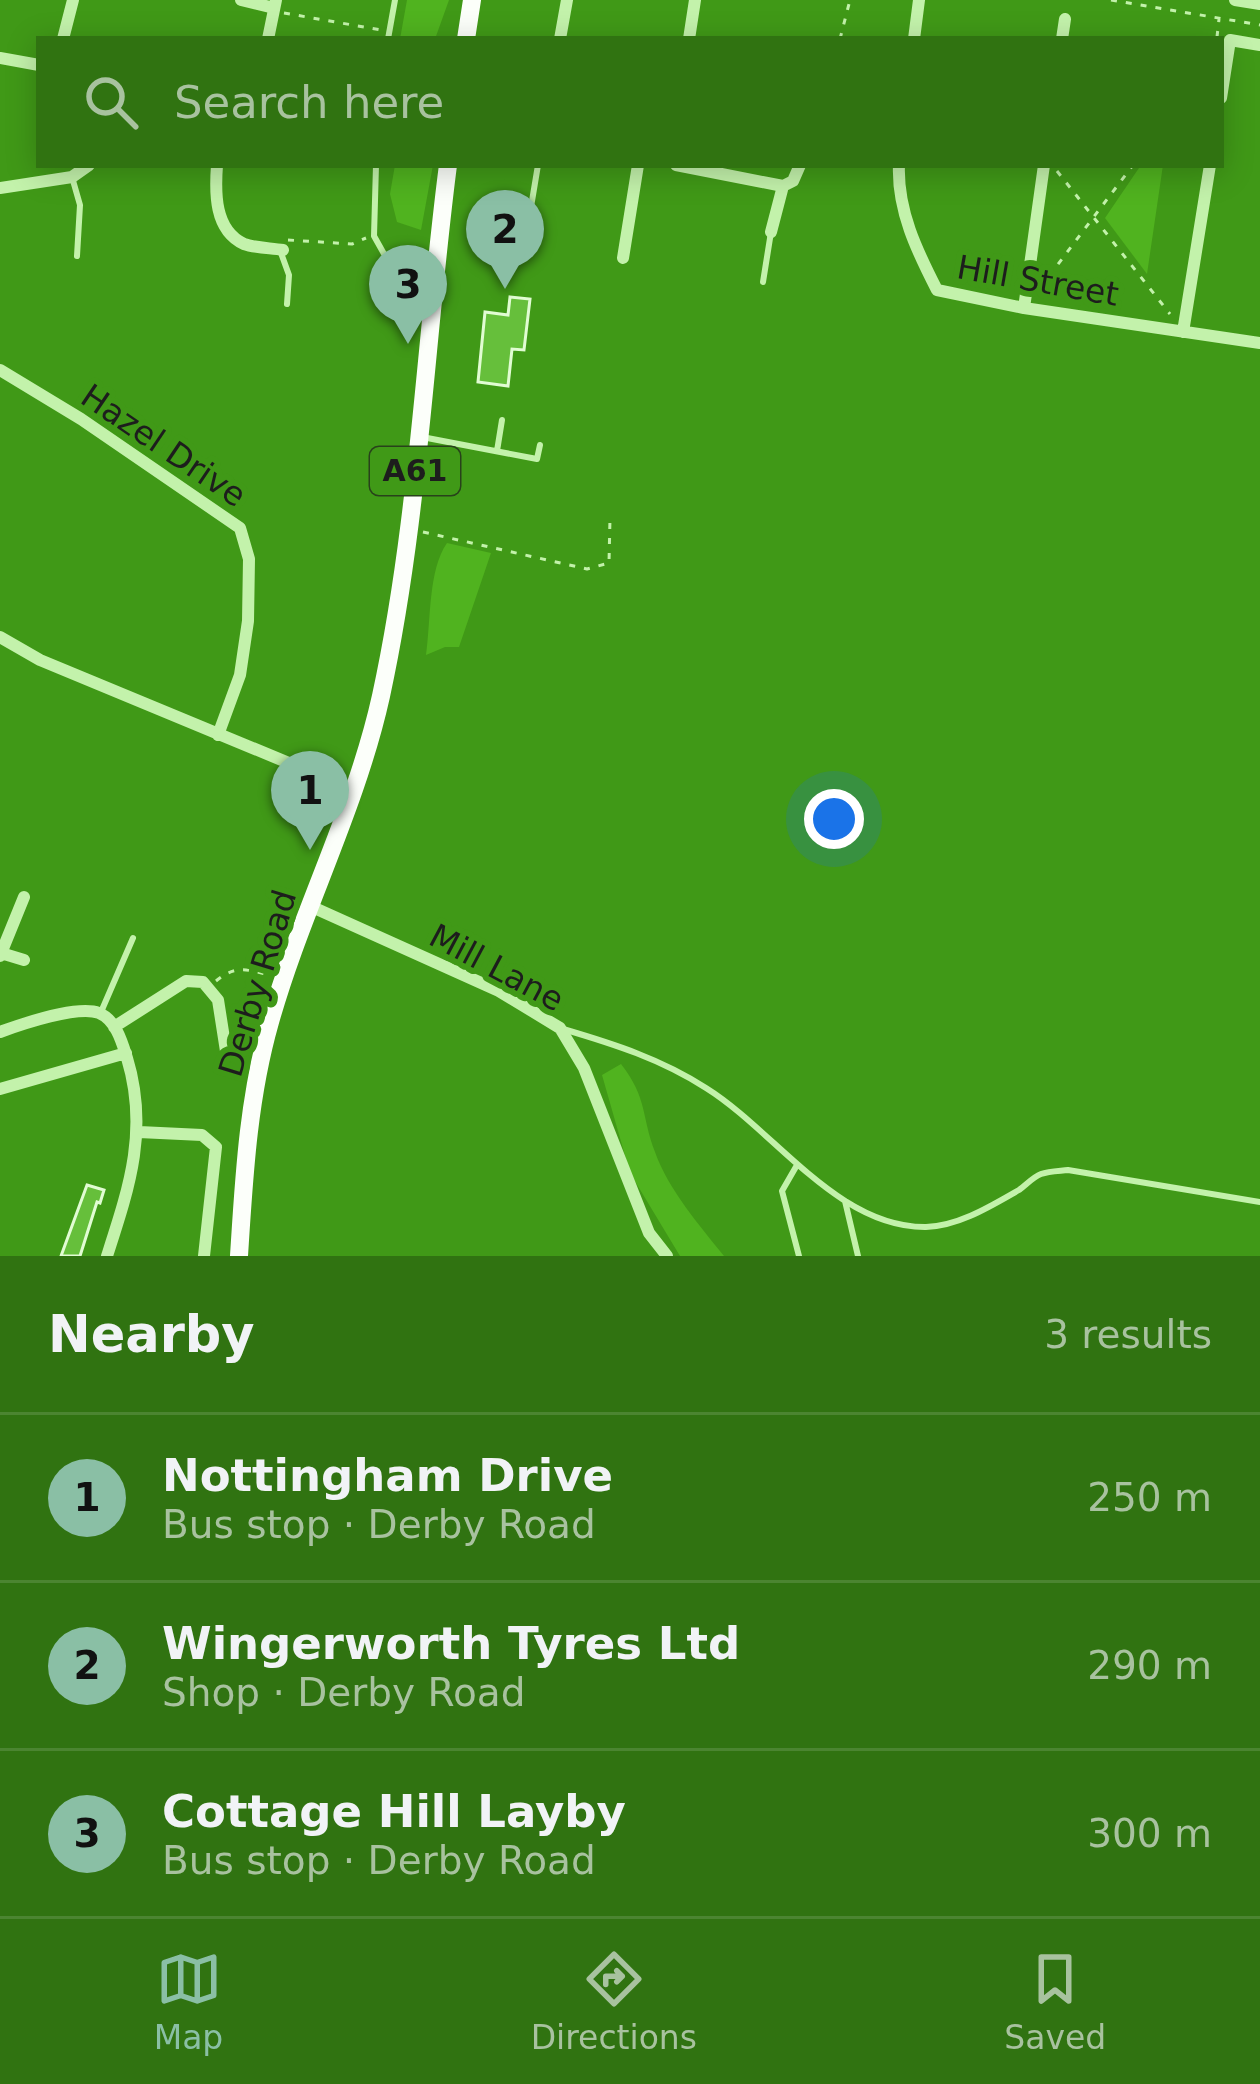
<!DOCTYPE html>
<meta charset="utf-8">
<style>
:root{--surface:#307311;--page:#38781a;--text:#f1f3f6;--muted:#a8c29f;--line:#4b8531;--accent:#8abfa5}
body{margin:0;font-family:"DejaVu Sans",sans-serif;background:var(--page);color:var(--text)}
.you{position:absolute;left:834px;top:819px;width:42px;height:42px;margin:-30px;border:9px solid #fff;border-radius:50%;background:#1a73e8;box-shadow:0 0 0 18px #1a73e833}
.badge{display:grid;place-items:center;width:78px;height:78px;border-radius:50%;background:var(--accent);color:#111;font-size:39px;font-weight:700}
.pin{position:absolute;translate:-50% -99px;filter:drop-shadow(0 3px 6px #0008)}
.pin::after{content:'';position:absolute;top:63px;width:42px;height:36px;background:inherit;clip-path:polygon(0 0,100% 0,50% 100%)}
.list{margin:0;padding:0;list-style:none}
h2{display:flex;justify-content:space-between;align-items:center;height:156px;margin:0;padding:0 48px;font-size:51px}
h2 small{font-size:39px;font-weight:400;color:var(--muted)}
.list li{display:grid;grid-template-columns:78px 1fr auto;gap:36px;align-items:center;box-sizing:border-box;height:168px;padding:0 48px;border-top:3px solid var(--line)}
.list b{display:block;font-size:45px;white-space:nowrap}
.list p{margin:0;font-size:39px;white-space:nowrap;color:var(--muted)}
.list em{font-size:39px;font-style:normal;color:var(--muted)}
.icon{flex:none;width:66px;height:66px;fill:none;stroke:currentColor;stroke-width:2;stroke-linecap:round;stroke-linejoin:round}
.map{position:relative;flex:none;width:1260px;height:1256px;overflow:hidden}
.search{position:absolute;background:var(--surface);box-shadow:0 6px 30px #0003;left:36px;right:36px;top:36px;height:132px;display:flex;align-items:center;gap:30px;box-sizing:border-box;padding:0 42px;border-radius:0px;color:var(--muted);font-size:45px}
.sheet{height:660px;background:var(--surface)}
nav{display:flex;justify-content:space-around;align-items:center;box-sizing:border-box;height:168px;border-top:3px solid var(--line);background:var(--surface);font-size:33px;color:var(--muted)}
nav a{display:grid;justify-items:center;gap:6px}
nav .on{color:var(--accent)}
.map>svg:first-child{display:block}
</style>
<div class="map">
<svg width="1260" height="1256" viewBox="0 0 1260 1256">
<rect width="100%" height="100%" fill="#409917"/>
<!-- green -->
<path fill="#50b31f" d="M407,0H449L435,39H400Z
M395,165H433L421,230L397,222L390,194Z
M1141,165H1163L1147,274L1105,218Z
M447,543L491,553L459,647H445L426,655C431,621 428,570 447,543Z
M621,1064C648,1099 641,1115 655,1152C668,1189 700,1226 724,1256H680L630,1173L602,1075Z"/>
<!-- building -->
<path fill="#66bf3b" stroke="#e1fcd3" stroke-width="3" d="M510,297L530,299L524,350L512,349L508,386L478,382L485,312L508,315Z
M87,1185L104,1190L100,1203L97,1202L80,1256H61Z"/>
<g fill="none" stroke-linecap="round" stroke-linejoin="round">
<!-- path -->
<path stroke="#c3f2ab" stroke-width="3" stroke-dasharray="6 9" stroke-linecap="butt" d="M1111,0L1260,25
M284,13L381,30
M1217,37L1219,19
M840,39L850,0
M1057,171L1170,314
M288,240L352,244L366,238
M1040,288L1133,165
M423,532L587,569L609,563L610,518
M216,981C234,966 246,968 268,975"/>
<!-- service -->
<path stroke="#c3f2ab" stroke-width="6" d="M388,39L395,0
M376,165L374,236L393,270L434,279
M72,177L80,205L77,256
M529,219L538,165
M281,253L289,275L287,304
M763,282L771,232
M422,437L537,459L540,445
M497,451L502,420
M101,1012L133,938
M563,1029C614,1044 661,1059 706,1088C775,1131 838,1228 926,1227C959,1226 991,1206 1019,1190C1026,1185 1033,1177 1041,1174C1049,1171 1060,1171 1068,1170L1260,1202
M797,1165L782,1191L799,1256
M845,1201L858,1256"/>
<!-- minor -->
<path stroke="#c3f2ab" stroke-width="12" d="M241,0L274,8
M1235,0L1260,4
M63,39L73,0
M268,39L276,0
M560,39L567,0
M689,39L695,0
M914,39L919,0
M1062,39L1065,19
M0,58L39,65
M1221,98L1230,40L1260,45
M217,165C215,192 214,230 244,244C255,248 271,248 283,250
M676,165L783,186L793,181L800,165
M899,165C897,210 917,251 937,290L1024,308L1260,343
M0,188L72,177L89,165
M771,232L783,186
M623,258L638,165
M1024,308L1044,165
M1183,332L1210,165
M0,370L81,419L240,528L249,559L248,621L240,675L218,735
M0,637L40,660L354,790
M310,906L499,991L560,1028L584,1068L649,1233L667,1256
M1,953L24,960
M0,956L24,897
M114,1027L186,981L203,982L218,1000L226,1051L231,1054
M0,1032C22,1024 78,1005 99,1013C116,1020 122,1042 127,1058C149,1130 129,1188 107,1256
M0,1089L126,1053
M139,1132L202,1135L216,1147L204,1256"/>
<!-- trunk -->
<path stroke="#fcfffa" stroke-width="18" d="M466,39L472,0
M239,1256C244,1178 248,1099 270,1022C301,912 356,809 381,696C419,521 425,342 448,165"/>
</g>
<g text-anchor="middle" stroke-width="12" stroke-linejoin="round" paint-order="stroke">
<!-- shield labels -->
<rect fill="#409917" stroke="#28421b" stroke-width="3" x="370" y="447" width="90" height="48" rx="9"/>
<g font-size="30" font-weight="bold" fill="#1d1d1d">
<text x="415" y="481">A61</text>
</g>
<!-- street labels -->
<g font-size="33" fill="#1d1d1d" stroke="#409917">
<text transform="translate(1038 280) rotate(10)" y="12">Hill Street</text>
<text transform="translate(164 445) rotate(34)" y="12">Hazel Drive</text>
<text transform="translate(497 967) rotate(28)" y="12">Mill Lane</text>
<text transform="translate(257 983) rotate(-73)" y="12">Derby Road</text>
</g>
</g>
</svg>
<div class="you"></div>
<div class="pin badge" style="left:310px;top:850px">1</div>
<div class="pin badge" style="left:505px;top:289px">2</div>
<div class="pin badge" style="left:408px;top:344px">3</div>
<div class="search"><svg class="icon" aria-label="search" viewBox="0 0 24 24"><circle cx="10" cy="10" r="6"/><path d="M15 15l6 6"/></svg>Search here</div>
</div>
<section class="sheet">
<h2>Nearby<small>3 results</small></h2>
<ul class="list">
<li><span class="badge">1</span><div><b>Nottingham Drive</b><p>Bus stop · Derby Road</p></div><em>250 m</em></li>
<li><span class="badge">2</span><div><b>Wingerworth Tyres Ltd</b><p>Shop · Derby Road</p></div><em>290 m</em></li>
<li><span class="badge">3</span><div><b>Cottage Hill Layby</b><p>Bus stop · Derby Road</p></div><em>300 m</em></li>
</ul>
</section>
<nav>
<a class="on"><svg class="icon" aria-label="map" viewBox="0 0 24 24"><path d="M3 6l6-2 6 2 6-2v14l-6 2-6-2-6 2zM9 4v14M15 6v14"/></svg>Map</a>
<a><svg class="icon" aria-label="directions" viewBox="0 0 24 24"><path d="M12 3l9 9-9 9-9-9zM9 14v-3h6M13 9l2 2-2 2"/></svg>Directions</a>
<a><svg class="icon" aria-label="saved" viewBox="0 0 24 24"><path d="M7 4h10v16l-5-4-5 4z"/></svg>Saved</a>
</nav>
